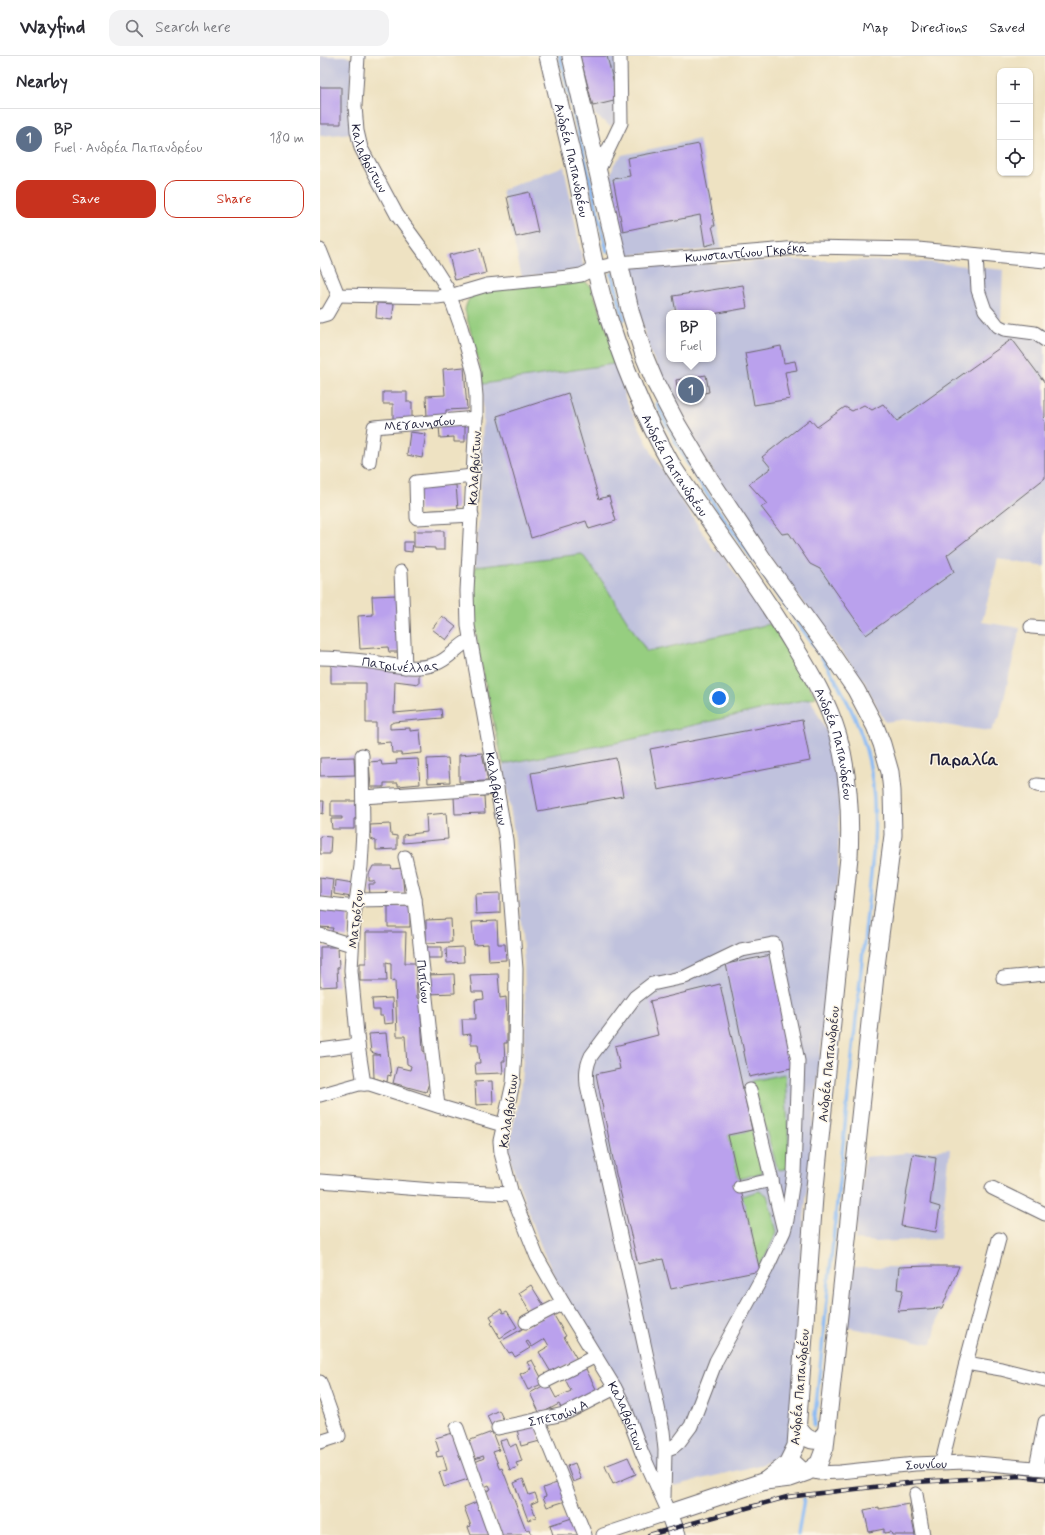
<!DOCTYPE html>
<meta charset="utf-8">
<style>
:root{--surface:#fff;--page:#f2f2f3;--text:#2b2b33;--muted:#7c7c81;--line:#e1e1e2;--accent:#c8321e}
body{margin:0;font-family:Mynerve,sans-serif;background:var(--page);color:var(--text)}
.controls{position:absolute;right:12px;top:12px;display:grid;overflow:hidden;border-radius:8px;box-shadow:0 1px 3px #0004}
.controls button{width:36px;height:36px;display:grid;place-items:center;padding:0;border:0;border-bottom:1px solid var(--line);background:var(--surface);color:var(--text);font:20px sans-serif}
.you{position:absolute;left:399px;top:642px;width:14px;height:14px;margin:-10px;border:3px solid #fff;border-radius:50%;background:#1a73e8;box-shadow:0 0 0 6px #1a73e833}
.badge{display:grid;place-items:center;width:26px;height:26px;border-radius:50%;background:var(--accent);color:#fff;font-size:13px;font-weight:700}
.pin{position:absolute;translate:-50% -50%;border:2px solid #fff;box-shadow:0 1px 4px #0006}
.popup{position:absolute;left:346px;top:254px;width:50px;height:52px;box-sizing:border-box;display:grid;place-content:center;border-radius:8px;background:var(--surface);filter:drop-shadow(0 1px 3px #0005);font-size:13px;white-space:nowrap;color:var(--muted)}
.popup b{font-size:15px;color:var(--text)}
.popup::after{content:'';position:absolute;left:50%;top:100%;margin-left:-8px;border:8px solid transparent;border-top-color:var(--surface)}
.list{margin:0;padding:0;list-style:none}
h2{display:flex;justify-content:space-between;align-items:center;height:52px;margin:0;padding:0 16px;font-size:17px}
h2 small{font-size:13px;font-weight:400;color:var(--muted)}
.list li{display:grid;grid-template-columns:26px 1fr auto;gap:12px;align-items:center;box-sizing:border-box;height:60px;padding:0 16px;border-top:1px solid var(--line)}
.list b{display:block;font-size:15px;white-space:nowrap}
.list p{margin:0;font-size:13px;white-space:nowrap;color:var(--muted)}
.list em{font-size:13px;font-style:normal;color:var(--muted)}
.actions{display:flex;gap:8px;padding:12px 16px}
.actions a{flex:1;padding:9px 0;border:1px solid var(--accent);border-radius:12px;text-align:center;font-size:14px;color:var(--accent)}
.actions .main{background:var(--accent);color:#fff}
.icon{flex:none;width:22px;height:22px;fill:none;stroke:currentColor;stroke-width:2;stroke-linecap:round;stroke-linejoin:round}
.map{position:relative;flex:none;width:725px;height:1479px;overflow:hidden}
header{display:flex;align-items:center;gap:24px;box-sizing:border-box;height:56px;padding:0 20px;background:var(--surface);border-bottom:1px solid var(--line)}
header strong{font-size:19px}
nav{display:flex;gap:22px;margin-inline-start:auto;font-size:14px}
.search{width:280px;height:36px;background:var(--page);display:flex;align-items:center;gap:10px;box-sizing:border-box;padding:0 14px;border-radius:12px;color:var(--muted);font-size:15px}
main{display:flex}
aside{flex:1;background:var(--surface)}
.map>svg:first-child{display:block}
</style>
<header>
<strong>Wayfind</strong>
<div class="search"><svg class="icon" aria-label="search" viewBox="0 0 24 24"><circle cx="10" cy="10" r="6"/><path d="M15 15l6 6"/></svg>Search here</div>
<nav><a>Map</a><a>Directions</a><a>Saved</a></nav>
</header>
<main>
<aside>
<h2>Nearby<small></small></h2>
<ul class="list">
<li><span class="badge" style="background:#5c6f8a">1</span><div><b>BP</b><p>Fuel · Ανδρέα Παπανδρέου</p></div><em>180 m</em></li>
</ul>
<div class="actions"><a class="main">Save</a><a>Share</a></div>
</aside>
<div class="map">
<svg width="725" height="1479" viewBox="0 0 725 1479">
<rect width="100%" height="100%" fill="#fcf5e5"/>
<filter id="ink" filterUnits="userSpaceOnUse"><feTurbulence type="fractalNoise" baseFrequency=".025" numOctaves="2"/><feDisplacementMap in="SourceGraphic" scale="8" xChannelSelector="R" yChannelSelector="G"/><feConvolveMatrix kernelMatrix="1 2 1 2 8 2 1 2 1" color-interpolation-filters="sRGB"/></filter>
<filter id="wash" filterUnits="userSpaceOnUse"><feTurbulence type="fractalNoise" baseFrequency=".012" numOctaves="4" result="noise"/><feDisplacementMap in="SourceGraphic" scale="16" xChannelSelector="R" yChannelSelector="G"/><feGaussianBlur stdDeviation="0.9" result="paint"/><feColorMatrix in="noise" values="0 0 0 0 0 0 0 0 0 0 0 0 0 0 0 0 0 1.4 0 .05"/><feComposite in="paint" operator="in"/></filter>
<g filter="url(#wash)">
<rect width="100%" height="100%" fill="#eee2c2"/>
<!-- industrial -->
<path fill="#c0c2dd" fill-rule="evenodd" d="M0,0H25L33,3L29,46V61L32,77L0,80Z
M260,0H297L295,67L290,70L275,59Z
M379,83L402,193L306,199L290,121L294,108L302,99Z
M244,110L264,213L202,221L182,134Z
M464,204L583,205L618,207L683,214L681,266L725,273V511L678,503L662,566L700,572L680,660L671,675L638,671L588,663L565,666L544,625L459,515L379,394L330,296L324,275L308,211ZM349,257H393V303H349Z
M299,307L305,342L334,401L395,496L399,494L450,568L327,596L282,525L199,506L155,511L159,461L163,364V328Z
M490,642L509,681L516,700L519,753L518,816L480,1206L477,1286L469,1390L464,1397L443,1408L354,1430L352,1422L339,1429L236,1223L222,1193L192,1109L189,1090L200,1040L206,965L204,907L195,783L183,708L300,686Z
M630,1093L620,1183L557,1186L535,1184L545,1101Z
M609,1210H639L619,1259L612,1288L526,1271L534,1211H579Z"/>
<!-- green -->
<path fill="#96ce80" stroke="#5c785e" d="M258,225L265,226L271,230L299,307L163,328L161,315L145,254C147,244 150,241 157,235Z
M262,498L282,525L327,596L450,568L462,585L496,641L300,686L183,708L161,608L156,579L153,536L155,511Z
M465,1018L470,1112L458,1114L431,1025Z
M432,1074L442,1117L418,1123L408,1079Z
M439,1135L447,1139L457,1176L439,1212L422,1140Z"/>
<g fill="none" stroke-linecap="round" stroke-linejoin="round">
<!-- stream -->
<path stroke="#88baf5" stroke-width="3.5" d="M240,0L287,195
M292,218L304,263
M337,347C361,405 398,454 434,505
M442,517C484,577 539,641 551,716C555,740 555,765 554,789L494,1369
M478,1479L484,1443"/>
</g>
<g id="blocks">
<!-- building -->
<path fill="#baa1ed" d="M260,0H287L298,44L273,50Z
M0,31H21V68H0Z
M379,88L395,170H392L396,187L385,190L380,159L303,175L293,123L310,120L307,102Z
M209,136L218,176L196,181L187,141Z
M160,192L166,217L135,224L129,199Z
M423,229L427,252L393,258L356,257L353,240Z
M57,247L74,248L72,264L56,262Z
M692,283L725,327V361L723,363L725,366V422L627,499L634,516L546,579L500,513L490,508L469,477L462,478L441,451L447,448L429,428L451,412L442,401L490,363L497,371L525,351L532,355L544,349L552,354L563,348L577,365Z
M461,290L464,307L475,305L477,314L465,316L470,343L434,349L425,297Z
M144,311L147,353L126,354V360L107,361L106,340L125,339L123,313Z
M386,319L389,336L359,342L356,324Z
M63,336H87V346H92V365H73V348H63Z
M248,337L279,443L289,440L296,465L269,473L266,465L211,482L177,360Z
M119,370H145V386H134V381L120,382Z
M90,376L106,378L102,402L87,399Z
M136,429L138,453L99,455L98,431Z
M94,475H124V494H115V492L94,491Z
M84,486H93L92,496L84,495Z
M78,539L81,596H69L68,591L40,593L38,560L53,559L52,540Z
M122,560L136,571L126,584L112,573Z
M11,607H23V610L47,611L99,617V628L75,625L74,657L121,653L122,662L74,666L70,668V673L90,672V675L100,674L102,697L81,699V697H72L71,686L56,687V667H46V627H11Z
M482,664L490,705L338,734L330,693Z
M162,697L168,725L139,726V699Z
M34,701L35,719L0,720V702Z
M128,702L130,726L108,727L107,703Z
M296,702L303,740L218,755L211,717Z
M98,703L100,728L78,730V727H64V731H51L49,706L61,705L62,709L77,708L76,704Z
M164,740L165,757L135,758L134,741Z
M0,745H4L3,758L0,757Z
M11,745H38V762L34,763V773H12L11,763H22V761H11Z
M126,757L128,783L83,787V779L107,776L106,759Z
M70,768L71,779L77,780V793L56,794V785L51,783L50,769Z
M0,780L11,781L10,798H0Z
M53,810H71L72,813L82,812L84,837L50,838L49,828H55V825H49V818Z
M0,821L13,823L11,842L0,841Z
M15,824L33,827L31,841L14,838Z
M180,837V857L156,858L155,838Z
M68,850H90V871H68Z
M0,851H8L28,857L27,882L11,878L13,872L0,871Z
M131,863L132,886L106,887V864Z
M177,865L178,888H185L186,904L169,905L168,888L154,889L152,866Z
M46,876H86L85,907H96L97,942L100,943L103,995L106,996L110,1024L106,1036L73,1027L77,1011L90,1014L91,1010L87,1008L85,980H77L75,924L71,925V907L66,906L67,925H40V907H46Z
M0,891H18L19,912H17L18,930L0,931Z
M107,891H122V902H107Z
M143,891L144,906L127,907L126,892Z
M451,899L476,1011L429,1021L406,908Z
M134,918L135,937L108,938V919Z
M178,918L180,942L186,941L187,961V987H184L185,1005H182L183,1017L156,1018L155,1007H160L158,988H151V978L143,979L142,963H156L155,944L164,943L163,936H152L150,919Z
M400,928L432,1074L408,1079L440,1215L351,1233L343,1203L318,1208L296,1118L276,1018L300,1013L295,990L338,979L330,945Z
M72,942L73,967L64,968L63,960H60V954H53L52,943Z
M66,977L71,1020L68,1019L67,1026L54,1022L53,999H60L51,996L49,978Z
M172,1025L173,1048L156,1049L155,1026Z
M593,1098L616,1102L610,1148L620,1151L616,1176L581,1170Z
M609,1210H639L622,1252L578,1255L583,1234L577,1233L579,1211Z
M211,1229L224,1250L211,1257L199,1237Z
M181,1253L183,1257L187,1255L197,1271L180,1282L171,1267L173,1265L170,1260Z
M232,1256L246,1280L244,1281L257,1303L232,1318L219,1296L229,1290L225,1283L212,1291L208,1285L206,1286L210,1292L195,1301L192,1296L189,1297L181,1285Z
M212,1304L224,1327L208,1334L200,1318L211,1313L207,1306Z
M265,1311L278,1337L243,1355L239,1348L220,1358L210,1337L228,1327L236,1342L251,1335L244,1321Z
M179,1354L184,1365L172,1371L167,1360Z
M217,1369L220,1385L201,1390L197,1373Z
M172,1376L179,1394L173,1396L180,1413L182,1412L206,1474L210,1473L212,1479H182L165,1436L171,1433L169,1429L162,1432L155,1406L164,1402L163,1400L155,1403L148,1385Z
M133,1377L143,1409L146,1407L151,1422L124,1431L119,1416L127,1414L123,1400L117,1401L116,1396L119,1395L115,1382Z
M187,1383L190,1391L196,1388L202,1405L196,1407L198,1411L190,1414L180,1385Z
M308,1401L316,1418L293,1428L285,1410Z
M255,1407L261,1423L253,1426L247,1410Z
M203,1423L209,1439L215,1437L218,1445L211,1448L216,1461L208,1464L194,1427Z
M242,1425L249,1444L227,1451L223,1441L226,1440L223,1432Z
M159,1445L171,1479H151L148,1471L151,1470L144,1451Z
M589,1448L595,1479H572L571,1476L564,1477V1473L549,1476L544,1454L559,1451V1453Z
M252,1462L258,1479H233L230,1469Z"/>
</g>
</g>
<g filter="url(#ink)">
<use href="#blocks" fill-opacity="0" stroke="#69656a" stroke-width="1"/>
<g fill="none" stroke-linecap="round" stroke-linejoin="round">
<defs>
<g id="minor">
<path id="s1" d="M38,0L35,50L37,75L41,92L77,159L104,196L127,232L141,271L154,317L156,340V362L147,535L148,570L186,784L196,913L195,997L193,1027L180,1085L181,1097L192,1138L217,1201L243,1247L295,1332L304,1349L322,1397L349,1457L283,1479"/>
<path d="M279,113L301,67L300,0"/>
<path id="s2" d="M0,194L18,239L117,241L133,239L167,229L248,221L261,219L276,212L299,207L490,191L598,193L725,205"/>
<path d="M656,199L658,234L665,254L671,261L678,270L684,273L715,277L725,284"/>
<path d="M0,260L7,258L18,239"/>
<path id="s3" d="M49,406L54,371L156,362"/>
<path d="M152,459L97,462L96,426L153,420"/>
<path d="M81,516L85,611"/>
<path d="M711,571L725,572"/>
<path id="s4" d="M0,602C17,602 34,604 52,606C72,609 96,615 115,608C129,604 137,590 150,584"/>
<path d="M42,699L43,775L41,810L34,861L31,914L38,989L44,1028"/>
<path d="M717,729L725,730"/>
<path d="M43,741L177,732"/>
<path id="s5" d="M85,801L95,843L118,1050"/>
<path d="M36,844L95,843"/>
<path d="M0,847L35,851"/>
<path d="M0,879L32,889"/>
<path d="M683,922L725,918"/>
<path d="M0,994L38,989"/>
<path d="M430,1034L463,1171"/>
<path d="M0,1039L39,1028H50L118,1050L183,1069"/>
<path d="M0,1125L125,1135L192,1138"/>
<path d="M420,1131L452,1124"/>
<path d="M672,1132L725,1158"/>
<path d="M206,1266L243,1247"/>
<path d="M646,1307L681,1313L725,1324"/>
<path d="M226,1325L276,1300"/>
<path d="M0,1326L19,1380L0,1386"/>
<path d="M218,1363L265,1479"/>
<path d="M137,1372L175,1479"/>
<path id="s6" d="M178,1372L244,1358L295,1332"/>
<path id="s7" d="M470,1401L484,1414L498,1417L520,1416L595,1408L645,1406L725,1413"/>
<path d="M622,1406L646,1307L679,1183"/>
<path d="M716,1412L725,1366"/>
<path d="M596,1438L603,1479"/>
<path d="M344,1441L345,1394L353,1391L359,1386L371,1370L396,1305L446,1214L464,1175L467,1164L474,1117L478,1005L454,888L421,894L365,921L332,928L315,941L271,1000C266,1011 266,1017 267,1029L336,1342L343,1375L345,1394"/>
</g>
<g id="major">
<path id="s8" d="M228,0C237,37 246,75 255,112C264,154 271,198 282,240C299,299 323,359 354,413C393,472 437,527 473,588C492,619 508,646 518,680C529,719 531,761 529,801L494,1141L476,1390L467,1408L445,1425"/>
<path d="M251,0L311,258L325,302L335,326L357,368L391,425L444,505L508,593L536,634L555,670L562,688L570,716L572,735L573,779L556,910L505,1391L499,1407L487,1416L470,1422L445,1425L349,1457L357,1479"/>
<path d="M477,1369C485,1384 497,1392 508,1373"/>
</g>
</defs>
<!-- minor casing -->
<use href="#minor" stroke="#69656a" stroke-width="15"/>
<!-- major casing -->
<use href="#major" stroke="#69656a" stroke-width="19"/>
<!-- minor -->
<use href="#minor" stroke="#fff" stroke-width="13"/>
<!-- major -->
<use href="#major" stroke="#fff" stroke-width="17"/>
<defs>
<path id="rail" d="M329,1479L467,1441L596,1426L701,1420L725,1423"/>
</defs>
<!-- rail casing -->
<use href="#rail" stroke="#22223b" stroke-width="4.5"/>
<!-- rail -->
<use href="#rail" stroke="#fcf5e5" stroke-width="3" stroke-dasharray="9" stroke-linecap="butt"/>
</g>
</g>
<g text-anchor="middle" stroke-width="3" stroke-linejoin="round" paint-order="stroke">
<!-- street labels -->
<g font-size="13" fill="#22223b" stroke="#fcf5e5">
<text dy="5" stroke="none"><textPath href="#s1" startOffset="105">Καλαβρύτων</textPath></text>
<text dy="5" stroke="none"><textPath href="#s8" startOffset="107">Ανδρέα Παπανδρέου</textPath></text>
<text dy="5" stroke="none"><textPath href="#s2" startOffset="461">Κωνσταντίνου Γκρέκα</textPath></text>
<text dy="5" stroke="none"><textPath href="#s3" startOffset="81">Μεγανησίου</textPath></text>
<text dy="5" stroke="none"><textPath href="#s8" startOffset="431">Ανδρέα Παπανδρέου</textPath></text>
<text transform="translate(154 412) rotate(-87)" y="5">Καλαβρύτων</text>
<text dy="5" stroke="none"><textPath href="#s4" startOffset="80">Πατρινέλλας</textPath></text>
<text dy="5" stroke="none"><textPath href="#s8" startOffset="755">Ανδρέα Παπανδρέου</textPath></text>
<text dy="5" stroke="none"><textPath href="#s1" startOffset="765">Καλαβρύτων</textPath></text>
<text transform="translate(35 863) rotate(-84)" y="5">Ματρόζου</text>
<text dy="5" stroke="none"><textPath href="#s5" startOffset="126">Πιπίνου</textPath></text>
<text transform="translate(508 1008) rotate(-84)" y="5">Ανδρέα Παπανδρέου</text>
<text transform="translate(188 1055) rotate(-82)" y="5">Καλαβρύτων</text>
<text transform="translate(479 1331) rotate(-85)" y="5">Ανδρέα Παπανδρέου</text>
<text dy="5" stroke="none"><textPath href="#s6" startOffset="62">Σπετσών Α</textPath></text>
<text dy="5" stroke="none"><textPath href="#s1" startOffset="1425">Καλαβρύτων</textPath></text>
<text dy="5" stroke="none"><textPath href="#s7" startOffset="142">Σουνίου</textPath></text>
</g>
<!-- district labels -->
<g font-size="17" font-weight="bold" fill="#22223b" stroke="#fcf5e5">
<text x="644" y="709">Παραλία</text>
</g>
</g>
</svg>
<div class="controls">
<button>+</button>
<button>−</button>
<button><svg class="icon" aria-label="locate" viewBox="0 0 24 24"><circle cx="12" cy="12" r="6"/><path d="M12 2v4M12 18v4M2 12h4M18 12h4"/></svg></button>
</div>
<div class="you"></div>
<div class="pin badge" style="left:371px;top:334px;background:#5c6f8a">1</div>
<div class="popup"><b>BP</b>Fuel</div>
</div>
</main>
